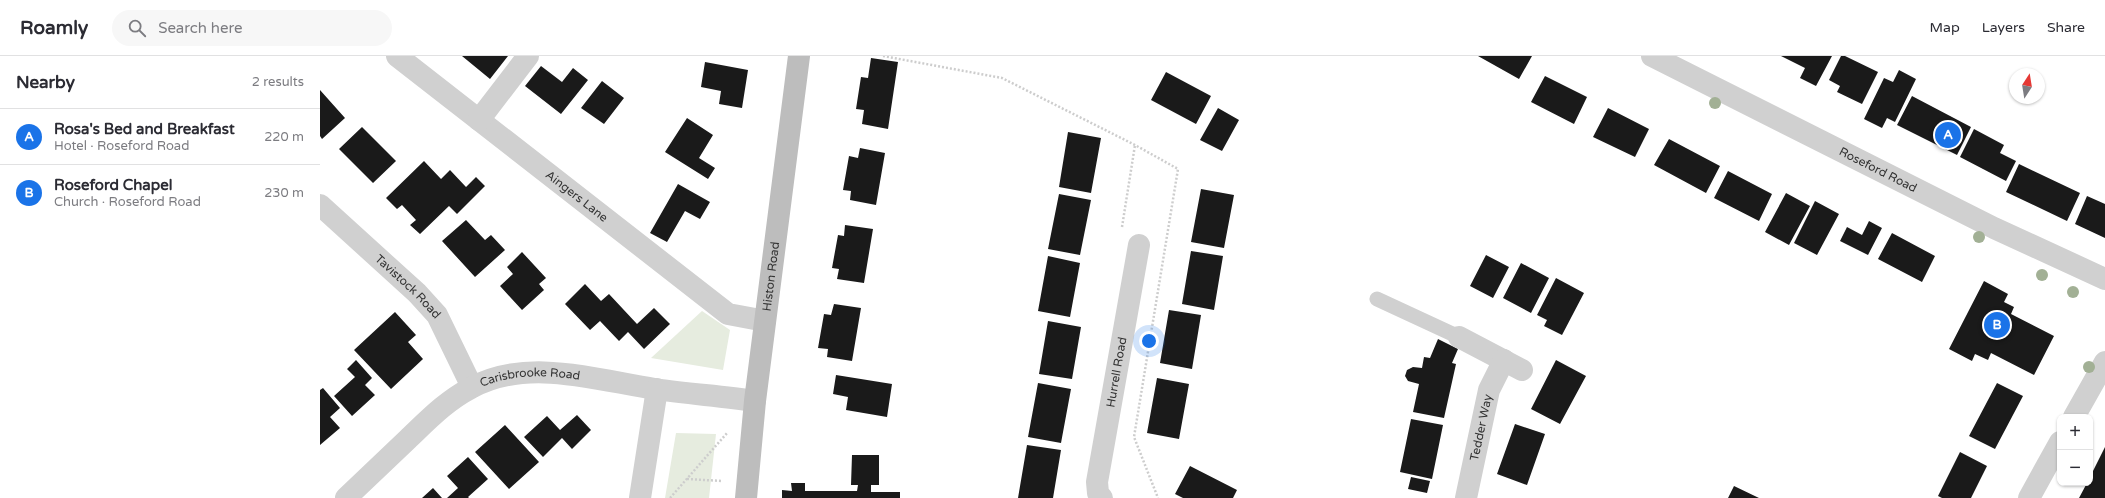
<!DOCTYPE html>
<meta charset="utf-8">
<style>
:root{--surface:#fff;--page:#f7f7f7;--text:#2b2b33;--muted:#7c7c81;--line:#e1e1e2;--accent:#1a73e8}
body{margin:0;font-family:"Varela Round",sans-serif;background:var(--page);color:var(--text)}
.controls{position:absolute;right:12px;bottom:12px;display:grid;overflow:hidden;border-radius:8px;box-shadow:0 1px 3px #0004}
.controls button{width:36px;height:36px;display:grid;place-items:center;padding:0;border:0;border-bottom:1px solid var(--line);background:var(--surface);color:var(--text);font:20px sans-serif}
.compass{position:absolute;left:1689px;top:12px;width:36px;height:36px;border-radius:50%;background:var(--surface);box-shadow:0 1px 3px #0004;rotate:12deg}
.you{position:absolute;left:829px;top:285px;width:14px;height:14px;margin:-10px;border:3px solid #fff;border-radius:50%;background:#1a73e8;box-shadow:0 0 0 6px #1a73e833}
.badge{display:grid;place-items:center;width:26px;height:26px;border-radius:50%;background:var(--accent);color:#fff;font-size:13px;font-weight:700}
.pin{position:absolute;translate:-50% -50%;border:2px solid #fff;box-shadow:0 1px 4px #0006}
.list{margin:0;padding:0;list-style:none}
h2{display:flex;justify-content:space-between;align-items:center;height:52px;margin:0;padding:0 16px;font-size:17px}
h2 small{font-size:13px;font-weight:400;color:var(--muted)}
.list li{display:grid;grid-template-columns:26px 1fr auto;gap:12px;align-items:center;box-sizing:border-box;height:56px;padding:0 16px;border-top:1px solid var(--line)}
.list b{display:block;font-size:15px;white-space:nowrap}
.list p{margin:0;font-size:13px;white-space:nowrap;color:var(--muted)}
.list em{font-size:13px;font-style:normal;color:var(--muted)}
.icon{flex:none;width:22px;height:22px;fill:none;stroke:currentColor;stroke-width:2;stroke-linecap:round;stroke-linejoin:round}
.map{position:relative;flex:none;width:1785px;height:442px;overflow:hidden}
header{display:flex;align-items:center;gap:24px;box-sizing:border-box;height:56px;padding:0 20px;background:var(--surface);border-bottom:1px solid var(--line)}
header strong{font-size:19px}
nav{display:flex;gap:22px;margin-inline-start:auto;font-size:14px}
.search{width:280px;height:36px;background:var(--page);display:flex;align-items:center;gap:10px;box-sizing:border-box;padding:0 14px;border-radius:22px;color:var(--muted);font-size:15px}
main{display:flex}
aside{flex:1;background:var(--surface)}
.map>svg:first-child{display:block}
</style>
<header>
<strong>Roamly</strong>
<div class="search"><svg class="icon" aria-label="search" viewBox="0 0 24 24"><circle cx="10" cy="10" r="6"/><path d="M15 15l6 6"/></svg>Search here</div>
<nav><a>Map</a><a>Layers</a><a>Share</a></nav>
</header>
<main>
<aside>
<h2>Nearby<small>2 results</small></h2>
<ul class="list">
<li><span class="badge">A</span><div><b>Rosa's Bed and Breakfast</b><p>Hotel · Roseford Road</p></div><em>220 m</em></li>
<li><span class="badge">B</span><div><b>Roseford Chapel</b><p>Church · Roseford Road</p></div><em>230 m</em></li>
</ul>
</aside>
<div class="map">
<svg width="1785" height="442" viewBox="0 0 1785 442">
<rect width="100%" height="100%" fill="#fff"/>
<!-- green -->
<path fill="#e6ecdf" d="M382,255L410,274L403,314L331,302Z
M356,377L396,378L389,442H345Z"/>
<!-- building -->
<path fill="#1a1a1a" d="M142,0H188L170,23Z
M1158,0H1212L1199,23Z
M1461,0H1512L1496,30L1480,22L1485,12Z
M1521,0H1525L1558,16L1542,48L1517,36L1520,30L1509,24Z
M551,2L578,6L568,73L542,68L544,54L536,53L541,21L548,22Z
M385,6L428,14L422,52L399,48L401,35L381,31Z
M221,10L242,26L253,12L268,24L241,58L205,30Z
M1579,14L1596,23L1575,66L1567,62L1562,72L1544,63L1564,22L1573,26Z
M846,16L891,40L876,68L831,44Z
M1225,20L1267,41L1254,68L1211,46Z
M282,25L304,42L284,68L261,52Z
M0,34L25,62L2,83L0,80Z
M1592,40L1651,71L1637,99L1577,69Z
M898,52L919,64L902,95L880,84Z
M1288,52L1329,73L1315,101L1273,81Z
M367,62L393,79L379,102L395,112L388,123L345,96Z
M42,71L76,105L53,127L19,93Z
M1654,73L1684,89L1680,97L1696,105L1686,125L1640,101Z
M748,76L781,82L771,137L739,131Z
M1349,83L1400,110L1386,137L1334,109Z
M540,92L565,97L556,149L530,144L531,135L523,134L529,100L538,102Z
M104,105L121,123L130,114L146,131L156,121L165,130L137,158L129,150L100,178L90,169L96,164L82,149L77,153L66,142Z
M1699,108L1760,137L1747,165L1686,136Z
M1408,115L1452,138L1439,165L1394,142Z
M358,128L390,146L380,163L365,155L347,186L330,177Z
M881,133L914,139L904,192L871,186Z
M1466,137L1490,150L1469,189L1445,176Z
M739,138L771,144L760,199L728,193Z
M1767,140L1785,148V182L1755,168Z
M1495,145L1519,158L1497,199L1474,187Z
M146,164L165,184L171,179L185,194L155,221L122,185Z
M1549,165L1562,172L1548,199L1520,185L1527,171L1542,179Z
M525,169L553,173L544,227L517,223L519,213L512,212L518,179L524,180Z
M1572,177L1615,200L1602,226L1558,203Z
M871,195L903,200L894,254L862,248Z
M202,196L226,222L219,228L224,234L202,254L180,230L193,218L187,211Z
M1166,199L1189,211L1173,242L1150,230Z
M728,200L760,207L750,261L718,255Z
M1201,207L1229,222L1211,257L1183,242Z
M1236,222L1264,237L1242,279L1224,270L1227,264L1217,259Z
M1664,225L1688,238L1684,246L1694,251L1691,258L1734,280L1714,319L1671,297L1668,304L1655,298L1652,305L1629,293Z
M265,228L281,245L289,238L317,268L334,252L350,268L324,293L308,276L299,285L280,265L270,274L245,248Z
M514,248L541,252L532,305L507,301L508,293L498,292L504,258L511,259Z
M849,254L881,259L872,313L840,307Z
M75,256L96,279L88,286L103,303L71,333L34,294Z
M728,265L761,271L752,323L719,318Z
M1118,283L1138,293L1132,307L1136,308L1124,362L1093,356L1099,328L1088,325L1085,320L1087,314L1093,311L1102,312L1104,301L1110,302Z
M36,304L52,322L45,329L55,339L32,360L14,340L35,321L27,313Z
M1236,304L1266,320L1240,368L1211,353Z
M516,319L572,328L567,361L526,354L528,341L513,338Z
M837,322L869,328L859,383L827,377Z
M718,327L751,333L741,387L708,381Z
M1677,327L1703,340L1675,393L1649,380Z
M3,332L20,352L10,361L20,372L0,389V334Z
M257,359L271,374L252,393L242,382L223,401L204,381L227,360L240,374Z
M1091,363L1123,369L1112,423L1080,416Z
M1195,368L1225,378L1207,429L1177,418Z
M185,369L219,406L189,433L155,396Z
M707,389L741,394L733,442H698Z
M1785,391V442H1759L1767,427H1770V421Z
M1640,396L1667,410L1651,442H1622L1618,440Z
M532,399H559V429H551V436H580V442H462V434L472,435L471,427H485V435H537L538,429H531Z
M148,401L168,423L148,441L149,442H127L138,432L127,420Z
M870,410L917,434L913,442H863L855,438Z
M1091,421L1110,425L1107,437L1088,433Z
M1414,430L1439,442H1408Z
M113,432L122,442H102Z"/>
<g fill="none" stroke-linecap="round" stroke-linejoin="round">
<!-- path -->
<path stroke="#cdcdcd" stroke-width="2.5" stroke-dasharray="2 2" stroke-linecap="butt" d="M563,0L682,22L815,89L858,113L814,381L838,442
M802,171L815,89
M367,423L402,425
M350,442L408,376"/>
<!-- lane -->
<path stroke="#d0d0d0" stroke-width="15" d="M1057,243L1139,281"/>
<!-- street -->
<g stroke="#d0d0d0" stroke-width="22">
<path id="s1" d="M77,0L408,258L445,265"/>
<path id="s2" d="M1332,0L1674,172L1785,223"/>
<path d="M159,64L208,0"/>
<path id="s3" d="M0,149L97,237L117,259L152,331"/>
<path d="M1139,281L1202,314"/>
<path d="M1754,361L1785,306"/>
<path id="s4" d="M26,442C47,422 67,403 88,383C108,364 126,345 151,332C207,301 276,324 335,333C368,338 402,340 435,345"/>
<path d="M320,442L337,333"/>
<path id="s5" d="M782,442L778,437L777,426L819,189"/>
<path id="s6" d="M1146,442L1169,334L1184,304"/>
<path d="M1709,442L1740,386"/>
</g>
<!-- secondary -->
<path stroke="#bdbdbd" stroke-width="22" id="s7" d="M426,442L435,345L479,0"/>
</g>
<!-- trees -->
<g fill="#a2b095">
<circle cx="1395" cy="47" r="6"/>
<circle cx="1659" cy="181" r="6"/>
<circle cx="1722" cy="219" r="6"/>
<circle cx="1753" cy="236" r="6"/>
<circle cx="1769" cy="311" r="6"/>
</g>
<g text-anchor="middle" stroke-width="4" stroke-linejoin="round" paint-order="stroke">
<!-- street labels -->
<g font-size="12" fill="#333" stroke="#fff">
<text dy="4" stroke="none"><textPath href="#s2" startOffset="253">Roseford Road</textPath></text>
<text dy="4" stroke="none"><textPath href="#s1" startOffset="228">Aingers Lane</textPath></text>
<text dy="4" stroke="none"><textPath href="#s7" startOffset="223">Histon Road</textPath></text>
<text dy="4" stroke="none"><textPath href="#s3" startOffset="120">Tavistock Road</textPath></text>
<text dy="4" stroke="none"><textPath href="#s5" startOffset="129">Hurrell Road</textPath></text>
<text dy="4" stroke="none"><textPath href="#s4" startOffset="228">Carisbrooke Road</textPath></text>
<text dy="4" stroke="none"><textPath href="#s6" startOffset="72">Tedder Way</textPath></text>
</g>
</g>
</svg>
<div class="controls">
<button>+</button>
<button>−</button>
</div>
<svg class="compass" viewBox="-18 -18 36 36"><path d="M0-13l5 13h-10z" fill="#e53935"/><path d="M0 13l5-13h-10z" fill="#7c7c81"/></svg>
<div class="you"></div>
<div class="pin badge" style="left:1628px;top:79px">A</div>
<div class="pin badge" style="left:1677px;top:269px">B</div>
</div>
</main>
